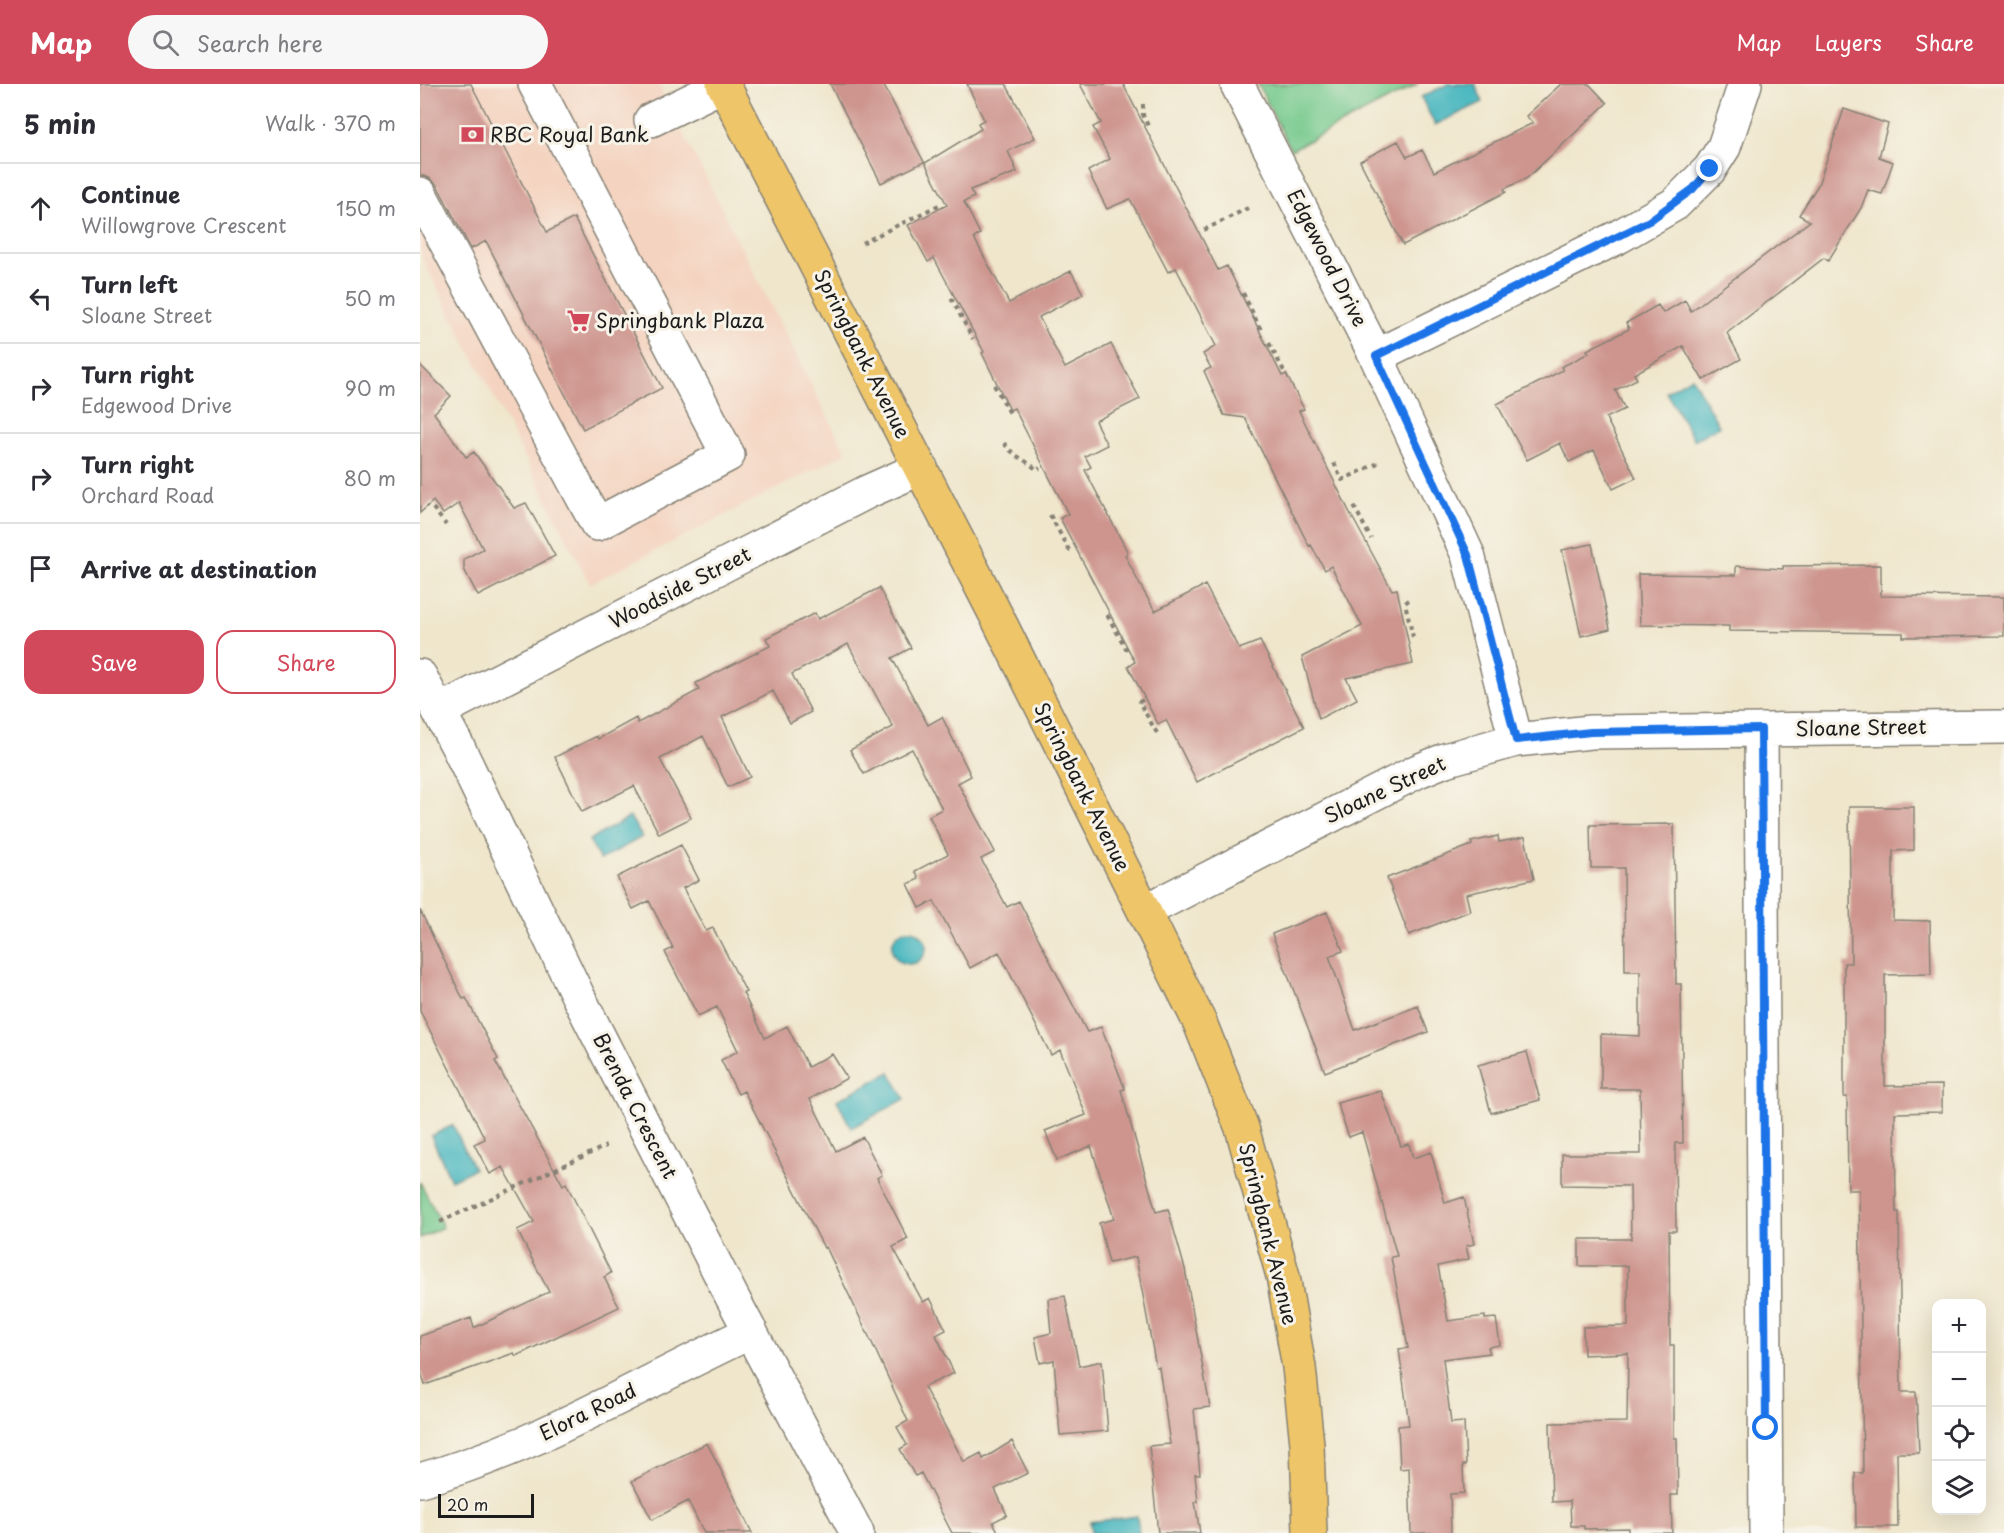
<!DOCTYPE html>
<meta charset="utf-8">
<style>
:root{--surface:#fff;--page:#f7f7f7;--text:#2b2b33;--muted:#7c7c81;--line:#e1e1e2;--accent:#d1495b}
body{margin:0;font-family:"Playpen Sans",sans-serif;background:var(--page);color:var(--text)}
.controls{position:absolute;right:18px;bottom:18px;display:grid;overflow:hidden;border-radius:12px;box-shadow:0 6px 24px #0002}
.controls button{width:54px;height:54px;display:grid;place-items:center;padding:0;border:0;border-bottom:2px solid var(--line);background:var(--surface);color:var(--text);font:30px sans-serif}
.scale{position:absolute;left:18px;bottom:15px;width:96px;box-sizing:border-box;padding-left:6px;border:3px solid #1c1c1c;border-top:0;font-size:16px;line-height:21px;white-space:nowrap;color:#1c1c1c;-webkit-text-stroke:4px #f7f3e8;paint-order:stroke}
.stop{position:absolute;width:18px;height:18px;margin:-14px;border:4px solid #1a73e8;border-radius:50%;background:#fff}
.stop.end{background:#1a73e8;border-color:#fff;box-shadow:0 2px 6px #0008}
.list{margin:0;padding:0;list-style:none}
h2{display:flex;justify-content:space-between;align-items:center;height:78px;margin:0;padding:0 24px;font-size:26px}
h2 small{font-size:20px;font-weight:400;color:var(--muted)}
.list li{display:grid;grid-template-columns:39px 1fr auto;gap:18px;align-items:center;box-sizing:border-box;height:90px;padding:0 24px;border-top:2px solid var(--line)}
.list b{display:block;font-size:22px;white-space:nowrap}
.list p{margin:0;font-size:20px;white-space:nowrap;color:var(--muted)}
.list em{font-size:20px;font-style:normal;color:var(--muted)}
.actions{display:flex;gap:12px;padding:18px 24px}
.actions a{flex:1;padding:14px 0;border:2px solid var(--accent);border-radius:18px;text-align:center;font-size:21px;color:var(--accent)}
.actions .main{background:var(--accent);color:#fff}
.icon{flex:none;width:33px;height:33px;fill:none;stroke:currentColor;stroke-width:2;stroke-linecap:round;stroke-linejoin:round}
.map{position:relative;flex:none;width:1584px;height:1449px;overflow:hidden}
header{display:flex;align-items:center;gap:36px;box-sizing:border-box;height:84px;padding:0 30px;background:var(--accent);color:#fff}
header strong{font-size:28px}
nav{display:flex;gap:33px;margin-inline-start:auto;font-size:21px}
.search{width:420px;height:54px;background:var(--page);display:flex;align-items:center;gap:15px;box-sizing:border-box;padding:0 21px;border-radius:33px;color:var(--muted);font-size:22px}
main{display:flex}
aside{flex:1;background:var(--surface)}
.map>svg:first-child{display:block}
</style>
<header>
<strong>Map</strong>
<div class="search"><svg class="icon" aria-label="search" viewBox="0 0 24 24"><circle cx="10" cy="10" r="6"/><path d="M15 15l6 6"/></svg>Search here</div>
<nav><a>Map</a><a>Layers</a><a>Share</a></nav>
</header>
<main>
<aside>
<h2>5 min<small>Walk · 370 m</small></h2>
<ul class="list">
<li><svg class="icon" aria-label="ahead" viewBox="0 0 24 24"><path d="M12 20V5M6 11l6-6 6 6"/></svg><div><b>Continue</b><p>Willowgrove Crescent</p></div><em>150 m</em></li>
<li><svg class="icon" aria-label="left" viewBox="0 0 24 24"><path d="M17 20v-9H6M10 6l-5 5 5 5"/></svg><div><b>Turn left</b><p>Sloane Street</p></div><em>50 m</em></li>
<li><svg class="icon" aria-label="right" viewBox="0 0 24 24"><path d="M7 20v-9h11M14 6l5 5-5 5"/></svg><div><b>Turn right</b><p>Edgewood Drive</p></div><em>90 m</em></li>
<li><svg class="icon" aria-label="right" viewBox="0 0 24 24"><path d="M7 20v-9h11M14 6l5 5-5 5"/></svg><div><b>Turn right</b><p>Orchard Road</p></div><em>80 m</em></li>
<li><svg class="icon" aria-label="arrive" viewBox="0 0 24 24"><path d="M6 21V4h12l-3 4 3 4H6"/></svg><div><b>Arrive at destination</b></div></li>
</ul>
<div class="actions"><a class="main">Save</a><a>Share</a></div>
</aside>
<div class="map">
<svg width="1584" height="1449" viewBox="0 0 1584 1449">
<rect width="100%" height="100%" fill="#f7f3e8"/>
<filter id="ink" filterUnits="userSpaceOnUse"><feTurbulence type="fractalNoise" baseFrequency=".0167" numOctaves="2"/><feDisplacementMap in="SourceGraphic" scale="12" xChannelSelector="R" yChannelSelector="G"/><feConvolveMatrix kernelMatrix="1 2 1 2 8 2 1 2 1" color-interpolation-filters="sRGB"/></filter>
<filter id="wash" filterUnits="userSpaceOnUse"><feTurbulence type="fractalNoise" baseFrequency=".008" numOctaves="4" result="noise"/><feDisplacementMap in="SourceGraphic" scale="24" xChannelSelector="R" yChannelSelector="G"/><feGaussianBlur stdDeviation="1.35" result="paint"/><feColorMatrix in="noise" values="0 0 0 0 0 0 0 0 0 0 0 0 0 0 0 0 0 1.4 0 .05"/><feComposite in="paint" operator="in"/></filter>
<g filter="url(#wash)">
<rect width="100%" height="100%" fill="#efe6cc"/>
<!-- built -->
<path fill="#f4d3c0" d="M0,0H238L426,369L170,500L0,170Z"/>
<!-- green -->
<path fill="#74c98d" stroke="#487254" stroke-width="1.5" d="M838,0H998L871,66Z
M0,1098L23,1143L0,1154Z"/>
<!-- water -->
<path fill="#48b7c0" stroke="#326a6e" stroke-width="1.5" d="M1028,0H1055L1063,18L1015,41L1001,13Z
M1272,293L1299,342L1274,356L1246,308Z
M210,733L222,753L180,776L169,756Z
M472 863a17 17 0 1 1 34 0a17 17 0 1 1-34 0Z
M470,988L485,1015L431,1044L417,1016Z
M33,1041L54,1085L31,1096L11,1052Z
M717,1432L719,1449H671L670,1438Z"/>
<g id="blocks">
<!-- building -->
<path fill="#cd958e" d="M0,0H51L127,148L154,134L242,304L163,345L66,157L51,165L17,101L9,94L0,91Z
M410,0H463L504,78L461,99Z
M547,0H586L615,54L588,67L597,88L550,106L554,113L544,118L560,150L554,154L589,219L651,187L663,210L619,233L645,284L691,260L720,315L675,337L687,361L665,372L671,383L665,386L708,469L705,471L719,499L735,527L785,501L819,565L840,557L884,643L777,698L746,636L738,640L708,582L715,578L640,434L648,430L594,324L590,326L562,269L564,268L514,174L508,178L488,141L527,121L505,79L561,45L558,39L564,36Z
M660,0H703L798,186L807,182L862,292L866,290L884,325L879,327L930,429L972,506L977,505L993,580L926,594L937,615L899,635L882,573L942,542L911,482L905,486L891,461L889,462L825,334L804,331L784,287L791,284L783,270L796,262L756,184L748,188L710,115L687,125L668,87L690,75L673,43L681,39Z
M1141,0H1169L1187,19L1107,94L1084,105L1086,108L983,161L940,77L978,57L987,73L1002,66L1014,88L1113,39L1106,32Z
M1424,25L1468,40L1459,73L1473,78L1462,110L1448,106L1441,124L1408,177L1404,174L1307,249L1321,275L1283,296L1263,262L1214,290L1217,295L1195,306L1205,325L1186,334L1216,394L1193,405L1174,366L1149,378L1140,359L1107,376L1077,320L1143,286L1141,283L1169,269L1167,266L1209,245L1206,239L1238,221L1243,229L1265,216L1271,227L1390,137L1379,131L1398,101Z
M0,281L31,312L14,329L46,373L54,368L94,424L106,419L135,472L58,512L44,485V475L63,465L39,419L23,430L13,417L0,429Z
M1172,460L1190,545L1161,552L1142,466Z
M1461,481V512L1584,513V552L1483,553V549L1309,547V542L1220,541L1218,490L1316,491V482L1363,485V482Z
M459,504L491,564L472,574L508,641L522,633L551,692L538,699L575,768L561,775L587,823L599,817L667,948L681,943L705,1005L701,1006L736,1128L748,1125L765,1185L790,1323L774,1325L780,1390H775L778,1418H775L780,1449H738L729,1362L750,1360L739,1283H736L716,1173L689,1179L679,1139L694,1135L671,1062L637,1076L625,1047L666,1031L640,966L631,971L579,868L550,884L514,817L500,824L488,800L499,795L495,787L528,770L509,732L522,725L492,665L444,690L430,666L473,643L428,560L372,590L391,628L370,639L353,607L302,633L330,693L308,703L283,652L240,675L271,734L239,750L214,702L162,728L135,673L177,652L178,655L216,634L218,639L279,606L276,599L350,562L346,554L395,529L398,535Z
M1429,723H1494V766L1473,767V836L1510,837L1511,890L1465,891V1002L1522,1001V1028L1475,1029L1476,1128H1479L1481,1308H1496L1499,1369H1477L1478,1443H1436L1435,1389H1443L1439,1106H1428L1427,1013H1424V879H1431Z
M1254,740L1256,900H1261L1263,1059H1255L1256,1147H1249L1250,1261H1254V1354H1257L1258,1411H1251L1252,1449H1208V1444L1164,1445V1442H1151L1150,1417L1132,1418L1130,1339L1207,1338L1208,1269L1164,1271L1163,1243L1208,1242V1182H1159V1155H1211L1210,1102L1142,1101V1070H1221L1220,1005H1181V950L1220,952V887H1205L1204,784H1171L1170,741Z
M1078,752L1079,758L1105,753L1114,795L1046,810L1050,827L989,851L967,794L1052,761L1051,758Z
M261,761L279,796L263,804L286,847L293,844L326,908L323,909L345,954L367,942L388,983L412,970L427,994L390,1015L416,1067L443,1053L462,1091L457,1094L488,1155L473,1163L503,1218L510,1214L526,1246L516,1251L534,1289L504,1303L544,1378L561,1369L563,1375L592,1357L608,1389L575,1405L587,1431L573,1438L579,1449H532L501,1389L495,1392L480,1365L487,1361L477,1343L488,1337L454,1263L406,1163L404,1164L324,1007L318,1010L301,976L318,967L297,923L278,932L245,868L253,864L229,817L213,825L197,793Z
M0,826L43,915L46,914L78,975L75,977L143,1101L146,1099L191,1189L184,1193L199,1223L96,1272L94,1269L5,1301L0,1286V1252L51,1234L54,1244L129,1208L97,1146L114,1138L83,1083L70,1090L54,1060L65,1055L0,927Z
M907,828L923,867L909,872L935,946L998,922L1008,948L905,988L852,850Z
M1107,968L1120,1016L1071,1029L1058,981Z
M961,1007L981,1062L989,1060L993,1074L1011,1068L1025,1119L1044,1113L1054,1160L1046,1162L1049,1175L1018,1182L1028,1237L1065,1232V1235L1076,1234L1080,1261L1068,1263L1070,1269L1023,1275L1031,1339L1044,1338L1046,1381H1043L1044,1409L1030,1410L1031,1449H991L989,1384L980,1385L978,1342L989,1341L979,1265L988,1264L971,1173L977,1172L942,1048L929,1053L917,1019Z
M645,1212L659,1282L682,1277L688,1347L640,1351L634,1276L620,1279L615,1253L631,1249L628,1215Z
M287,1359L312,1408L332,1449H284L268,1417L232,1436L212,1397Z"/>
</g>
</g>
<g filter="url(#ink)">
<use href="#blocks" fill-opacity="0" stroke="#868174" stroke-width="1.5"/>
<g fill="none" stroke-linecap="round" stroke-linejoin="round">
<defs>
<path id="minor" d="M817,0L956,272L1048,471L1096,656
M231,36L303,1
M0,110L177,440L308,371L115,0
M956,272L1200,152L1255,120L1290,85L1304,63L1325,0
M0,592L38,663L158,912L311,1211L437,1449
M19,627L447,408L501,384
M1341,646L1346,1449
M725,827L998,687L1025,676L1096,656L1171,648L1584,643
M0,1396C117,1364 221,1299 331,1248"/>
<path id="major" d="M303,0L579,537L780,939L822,1044L863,1192L879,1283L887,1360L890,1449"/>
</defs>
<!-- minor casing -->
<use href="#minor" stroke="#868174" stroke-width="36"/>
<!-- major casing -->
<use href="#major" stroke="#868174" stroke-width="36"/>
<!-- path -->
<path stroke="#868174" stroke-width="4" stroke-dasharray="4.5 4.5" stroke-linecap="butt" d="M723,20V31L729,44
M784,146L828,124
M442,159L519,121
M823,209L841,246
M531,214L553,255
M849,259L864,287
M574,301L591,331
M584,359C593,372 605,375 617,386L620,384
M914,379L922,396L958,379
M934,422L951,455
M13,424L26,441
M630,431L649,466L653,464
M989,516L985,519L993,553
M687,531L707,566
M723,616L719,618L737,649
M20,1138L186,1062"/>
<!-- minor -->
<use href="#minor" stroke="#fff" stroke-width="33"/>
<!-- major -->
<use href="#major" stroke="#eec569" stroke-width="33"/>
</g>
</g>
<g fill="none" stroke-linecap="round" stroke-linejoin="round" filter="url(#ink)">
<!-- route -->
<path stroke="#1a73e8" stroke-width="8" d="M1290,85L1273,105L1229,137L956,272L1048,471L1096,656L1171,648L1341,645L1346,1344"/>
</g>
<!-- icons -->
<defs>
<symbol id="bank-bare" viewBox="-9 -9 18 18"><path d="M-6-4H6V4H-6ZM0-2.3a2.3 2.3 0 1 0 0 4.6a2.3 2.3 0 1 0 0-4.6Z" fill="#d1495b" stroke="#f7f3e8" stroke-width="2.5" paint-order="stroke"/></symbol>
<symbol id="supermarket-bare" viewBox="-9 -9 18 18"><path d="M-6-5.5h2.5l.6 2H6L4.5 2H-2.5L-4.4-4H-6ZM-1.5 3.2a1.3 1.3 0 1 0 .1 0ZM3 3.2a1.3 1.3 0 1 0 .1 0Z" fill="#d1495b" stroke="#f7f3e8" stroke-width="2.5" paint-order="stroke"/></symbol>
</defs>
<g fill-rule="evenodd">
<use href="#bank-bare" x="36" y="34" width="33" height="33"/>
<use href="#supermarket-bare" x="142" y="220" width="33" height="33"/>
</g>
<g text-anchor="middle" stroke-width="6" stroke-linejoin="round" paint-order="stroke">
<!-- poi labels -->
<g font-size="20" fill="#1c1c1c" stroke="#f7f3e8" text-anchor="start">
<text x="70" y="58">RBC Royal Bank</text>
<text x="176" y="244">Springbank Plaza</text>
</g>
<!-- street labels -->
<g font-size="20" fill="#1c1c1c" stroke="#f7f3e8">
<text transform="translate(907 174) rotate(63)" y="7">Edgewood Drive</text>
<text transform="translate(442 270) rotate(63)" y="7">Springbank Avenue</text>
<text transform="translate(260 504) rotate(-27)" y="7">Woodside Street</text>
<text transform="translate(1441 644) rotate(-1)" y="7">Sloane Street</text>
<text transform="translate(662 703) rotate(63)" y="7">Springbank Avenue</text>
<text transform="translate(965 706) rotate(-25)" y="7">Sloane Street</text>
<text transform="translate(215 1022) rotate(63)" y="7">Brenda Crescent</text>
<text transform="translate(848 1150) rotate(76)" y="7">Springbank Avenue</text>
<text transform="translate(168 1328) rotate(-26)" y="7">Elora Road</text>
</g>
</g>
</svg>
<div class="controls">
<button>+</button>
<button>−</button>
<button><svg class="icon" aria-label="locate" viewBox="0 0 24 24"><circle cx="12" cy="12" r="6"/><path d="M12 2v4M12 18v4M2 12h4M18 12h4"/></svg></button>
<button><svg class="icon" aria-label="layers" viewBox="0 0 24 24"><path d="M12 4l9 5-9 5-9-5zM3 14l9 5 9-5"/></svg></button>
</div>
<div class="scale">20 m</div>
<div class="stop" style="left:1346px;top:1344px"></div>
<div class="stop end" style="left:1290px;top:85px"></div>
</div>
</main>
